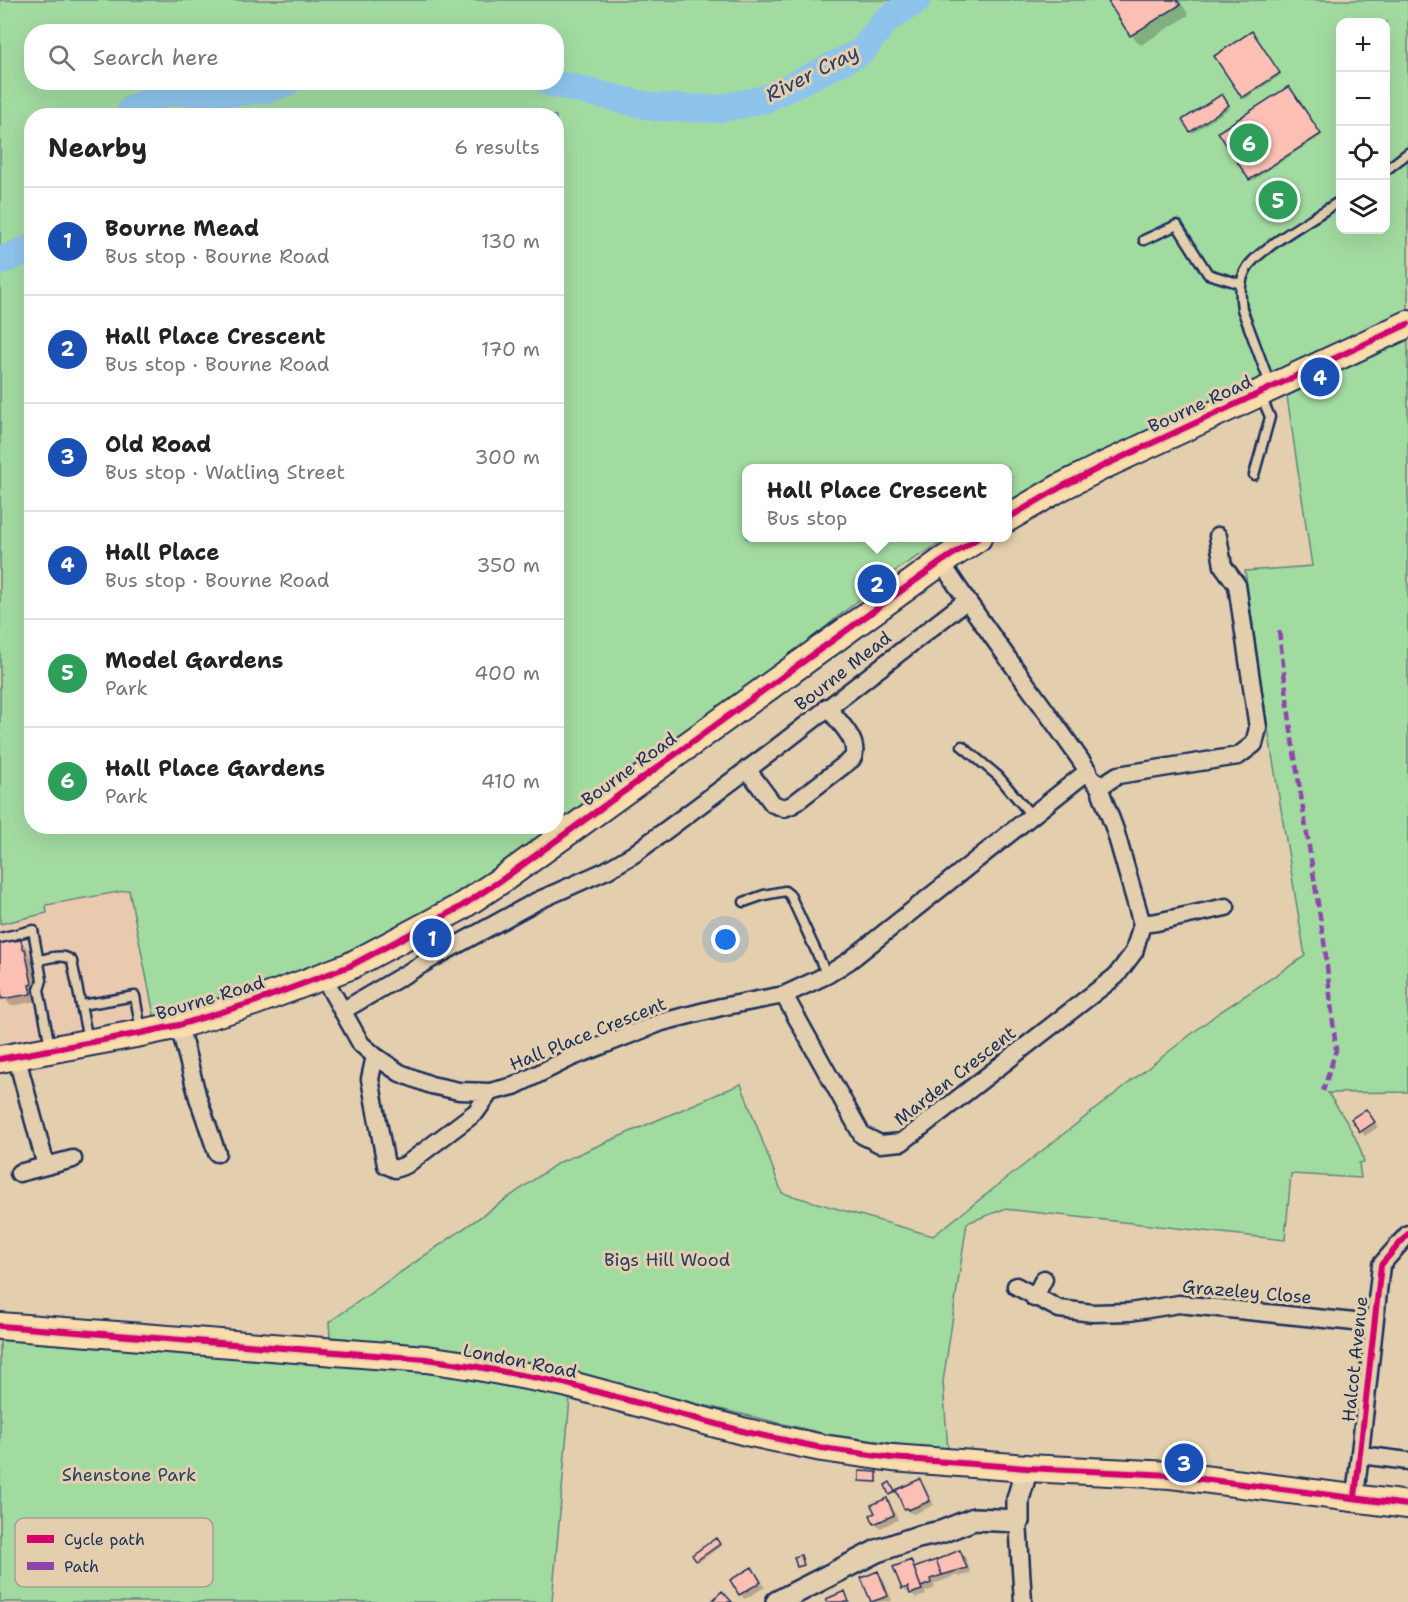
<!DOCTYPE html>
<meta charset="utf-8">
<style>
:root{--surface:#fff;--page:#f2f2f2;--text:#222;--muted:#767676;--line:#e0e0e0;--accent:#0b8043}
body{margin:0;font-family:"Shantell Sans",sans-serif;background:var(--page);color:var(--text)}
.controls{position:absolute;right:18px;top:18px;display:grid;overflow:hidden;border-radius:12px;box-shadow:0 6px 24px #0002}
.controls button{width:54px;height:54px;display:grid;place-items:center;padding:0;border:0;border-bottom:2px solid var(--line);background:var(--surface);color:var(--text);font:30px sans-serif}
.you{position:absolute;left:726px;top:940px;width:21px;height:21px;margin:-15px;border:4px solid #fff;border-radius:50%;background:#1a73e8;box-shadow:0 0 0 9px #1a73e833}
.badge{display:grid;place-items:center;width:39px;height:39px;border-radius:50%;background:var(--accent);color:#fff;font-size:20px;font-weight:700}
.pin{position:absolute;translate:-50% -50%;border:3px solid #fff;box-shadow:0 2px 6px #0006}
.popup{position:absolute;left:742px;top:464px;width:270px;height:78px;box-sizing:border-box;display:grid;place-content:center;border-radius:12px;background:var(--surface);filter:drop-shadow(0 2px 4px #0005);font-size:20px;white-space:nowrap;color:var(--muted)}
.popup b{font-size:22px;color:var(--text)}
.popup::after{content:'';position:absolute;left:50%;top:100%;margin-left:-12px;border:12px solid transparent;border-top-color:var(--surface)}
.list{margin:0;padding:0;list-style:none}
h2{display:flex;justify-content:space-between;align-items:center;height:78px;margin:0;padding:0 24px;font-size:26px}
h2 small{font-size:20px;font-weight:400;color:var(--muted)}
.list li{display:grid;grid-template-columns:39px 1fr auto;gap:18px;align-items:center;box-sizing:border-box;height:108px;padding:0 24px;border-top:2px solid var(--line)}
.list b{display:block;font-size:22px;white-space:nowrap}
.list p{margin:0;font-size:20px;white-space:nowrap;color:var(--muted)}
.list em{font-size:20px;font-style:normal;color:var(--muted)}
.icon{flex:none;width:33px;height:33px;fill:none;stroke:currentColor;stroke-width:2;stroke-linecap:round;stroke-linejoin:round}
.map{position:relative;flex:none;width:1408px;height:1602px;overflow:hidden}
.search{position:absolute;background:var(--surface);box-shadow:0 6px 24px #0002;left:24px;top:24px;width:540px;height:66px;display:flex;align-items:center;gap:15px;box-sizing:border-box;padding:0 21px;border-radius:24px;color:var(--muted);font-size:22px}
.panel{position:absolute;background:var(--surface);box-shadow:0 6px 24px #0002;left:24px;top:108px;width:540px;height:726px;border-radius:24px}
.map>svg:first-child{display:block}
</style>
<div class="map">
<svg width="1408" height="1602" viewBox="0 0 1408 1602">
<rect width="100%" height="100%" fill="#e3cfad"/>
<filter id="ink" filterUnits="userSpaceOnUse"><feTurbulence type="fractalNoise" baseFrequency=".0167" numOctaves="2"/><feDisplacementMap in="SourceGraphic" scale="12" xChannelSelector="R" yChannelSelector="G"/><feConvolveMatrix kernelMatrix="1 2 1 2 8 2 1 2 1" color-interpolation-filters="sRGB"/></filter>
<g filter="url(#ink)">
<!-- built -->
<path fill="#eacaaf" d="M129,890L155,1020L6,1044L0,1012V924L46,913V905Z"/>
<!-- green -->
<path fill="#a2dba0" stroke="#5e857f" stroke-width="1.5" fill-rule="evenodd" d="M0,0H1408V313L1267,375L1053,475L1008,502V468H746V538H949L900,567L734,700L476,885L328,962L274,984L155,1020L129,890L46,905L47,913L0,924ZM1340,22H1386V230H1340ZM32,32H556V82H32ZM32,116H556V826H32Z
M1408,340V1092L1328,1093C1342,1115 1358,1136 1364,1162L1359,1163L1361,1178L1291,1174L1285,1240L1004,1209L967,1223L943,1382L948,1451L826,1434L473,1351L330,1337L329,1322L558,1163L741,1084L782,1193L933,1236L1217,1014L1305,956L1270,742L1245,571L1312,566L1287,396Z
M0,1339L154,1349L438,1374L570,1398L552,1602H0Z"/>
<!-- shadow -->
<path fill="#0003" d="M1109,0H1179L1189,15L1141,45L1131,35Z
M1254,35L1281,75L1245,99L1243,97Z
M1291,90L1321,136L1252,181L1220,133Z
M1223,98L1230,108L1193,133L1185,121Z
M21,941L28,949L29,954L32,958L38,991L37,1001L11,1006L4,998L0,977V945Z
M1366,1111L1378,1127L1365,1136L1361,1131Z
M877,1474L878,1476V1483L862,1482L860,1480Z
M920,1481L924,1485L934,1505L914,1514L910,1513L906,1509L898,1491Z
M887,1500L891,1504L898,1520L880,1528L875,1523L876,1514Z
M716,1540L721,1546L699,1562L697,1560Z
M960,1552L965,1557L971,1573L959,1577L957,1575L934,1584L935,1588L925,1592L926,1595L916,1598L911,1592L908,1593L903,1588L911,1562L916,1569Z
M752,1569L765,1587L745,1599L740,1594Z
M878,1573L883,1578L892,1601L872,1602L863,1579Z"/>
<g fill="none" stroke-linecap="round" stroke-linejoin="round">
<!-- river -->
<path stroke="#8ec4ec" stroke-width="28" d="M548,82L653,107L718,109L765,99L861,52L886,20L917,0
M128,116L132,109L170,91L218,94L269,89L287,82
M0,261L32,248"/>
</g>
<!-- building -->
<path fill="#fbc0b3" stroke="#1b2f5e" stroke-width="1.5" d="M1107,0H1177L1180,5L1130,36Z
M1252,31L1280,73L1242,98L1214,56Z
M1289,86L1321,134L1249,180L1218,132Z
M1222,94L1229,105L1190,132L1182,120Z
M21,940L23,949H25L32,984L29,985L31,994L2,999L0,986V943Z
M1366,1109L1375,1122L1360,1132L1351,1119Z
M859,1471L877,1472V1482L859,1481Z
M920,1479L930,1501L908,1510L907,1508L904,1509L896,1490Z
M890,1482L895,1492L889,1495L885,1485Z
M887,1498L894,1515L874,1524L870,1515L875,1513L871,1505Z
M716,1538L720,1544L696,1561L692,1555Z
M960,1550L967,1568L942,1575L936,1560Z
M801,1555L804,1565L797,1567L794,1557Z
M911,1560L922,1590L910,1594L908,1587L902,1589L893,1567Z
M936,1560L942,1575L930,1579L931,1583L921,1587L914,1568Z
M752,1567L761,1582L739,1595L730,1580Z
M878,1571L888,1596L871,1602L861,1578Z
M722,1591L732,1602H711Z
M845,1591L849,1602H827L826,1599Z"/>
<g fill="none" stroke-linecap="round" stroke-linejoin="round">
<defs>
<path id="service" d="M1386,170L1408,153
M1144,240L1177,225L1208,274L1241,284
M1270,384L1242,309C1240,295 1239,281 1247,268C1258,249 1320,214 1340,201
M1254,475L1270,417L1261,396
M962,746L998,776L1031,815
M744,902L764,895L785,891L790,895L827,975
M0,938L33,930L42,980L39,990L50,1046
M39,960C50,958 64,953 72,961L88,1040
M82,1005L135,996L141,1031"/>
<path id="minor" d="M747,769L773,804L784,808L792,805L852,759C862,742 837,720 827,707
M1093,779L1099,787L1115,830L1142,924L1157,922L1226,907
M1099,787L1118,775L1238,756L1254,744L1258,728L1237,585L1223,566L1218,536
M323,976L361,1044L375,1056L400,1073L431,1085L459,1091L490,1092L514,1086L570,1058L662,1022L721,1007L784,995L827,975L849,961L1088,771C1040,700 987,633 941,562
M784,995L862,1135L880,1144L902,1142L1116,976L1134,952L1142,924
M342,1011L433,958L537,901L607,870L634,854L779,746L966,601
M179,1025L198,1098L217,1153
M16,1055L46,1166
M375,1056L370,1079L386,1165L395,1169L406,1165L476,1112L490,1092
M19,1173L73,1159
M1016,1286L1059,1309L1093,1313L1130,1312L1179,1304L1374,1324
M1034,1298L1044,1279
M1361,1455L1408,1461
M1355,1497L1381,1265L1408,1234
M1018,1521L1023,1602"/>
<path id="tertiary" d="M1018,1521V1499L1027,1468
M777,1602L877,1551L918,1537L941,1532L974,1519L1018,1521"/>
<path id="primary" d="M1008,518L1061,487L1103,466L1408,324
M0,1059L141,1033L179,1025L254,1002L350,966L459,908L503,879L941,562L978,538
M0,1326L426,1359L473,1366L564,1383L746,1432L822,1448L892,1458L1027,1468L1171,1475L1408,1505"/>
</defs>
<!-- service casing -->
<use href="#service" stroke="#1b2f5e" stroke-width="13"/>
<!-- minor casing -->
<use href="#minor" stroke="#1b2f5e" stroke-width="21"/>
<!-- tertiary casing -->
<use href="#tertiary" stroke="#1b2f5e" stroke-width="26"/>
<!-- primary casing -->
<use href="#primary" stroke="#1b2f5e" stroke-width="30"/>
<!-- service -->
<use href="#service" stroke="#e3cfad" stroke-width="8"/>
<!-- minor -->
<use href="#minor" stroke="#e3cfad" stroke-width="16"/>
<!-- tertiary -->
<use href="#tertiary" stroke="#e3cfad" stroke-width="21"/>
<!-- primary -->
<use href="#primary" stroke="#fbddab" stroke-width="26"/>
<!-- quiet -->
<path stroke="#8e44ad" stroke-width="4.5" stroke-dasharray="9 4.5" stroke-linecap="butt" d="M1279,631L1292,739L1325,948L1336,1050L1323,1091"/>
<defs>
<path id="cycleway" d="M1008,518L1061,487L1103,466L1408,324
M0,1059L141,1033L179,1025L254,1002L350,966L459,908L503,879L941,562L978,538
M0,1326L426,1359L473,1366L564,1383L746,1432L822,1448L892,1458L1027,1468L1171,1475L1408,1505
M1355,1497L1381,1265L1408,1234"/>
</defs>
<!-- cycleway casing -->
<use href="#cycleway" stroke="#e3cfad" stroke-width="10"/>
<!-- cycleway -->
<use href="#cycleway" stroke="#d6006c" stroke-width="6"/>
</g>
</g>
<g text-anchor="middle" stroke-width="6" stroke-linejoin="round" paint-order="stroke">
<!-- street labels -->
<g font-size="18" fill="#1b2f5e" stroke="#e3cfad">
<text transform="translate(1200 404) rotate(-25)" y="6">Bourne Road</text>
<text transform="translate(843 671) rotate(-38)" y="6">Bourne Mead</text>
<text transform="translate(629 769) rotate(-36)" y="6">Bourne Road</text>
<text transform="translate(210 998) rotate(-17)" y="6">Bourne Road</text>
<text transform="translate(588 1034) rotate(-22)" y="6">Hall Place Crescent</text>
<text transform="translate(955 1076) rotate(-38)" y="6">Marden Crescent</text>
<text transform="translate(1247 1292) rotate(5)" y="6">Grazeley Close</text>
<text transform="translate(1355 1359) rotate(-84)" y="6">Halcot Avenue</text>
<text transform="translate(520 1361) rotate(11)" y="6">London Road</text>
</g>
<!-- park labels -->
<g font-size="18" fill="#284065" stroke="#e3cfad">
<text x="667" y="1266">Bigs Hill Wood</text>
<text x="129" y="1481">Shenstone Park</text>
</g>
<!-- water labels -->
<g font-size="20" font-style="italic" fill="#263e6c" stroke="#e3cfad">
<text transform="translate(812 73) rotate(-27)" y="7">River Cray</text>
</g>
</g>
<!-- legend -->
<rect x="15" y="1518" width="198" height="69" rx="9" fill="#e3cfad" stroke="#a79f95" stroke-width="1.5"/>
<rect x="27" y="1535" width="27" height="8" fill="#d6006c"/>
<rect x="27" y="1562" width="27" height="8" fill="#8e44ad"/>
<g font-size="16" fill="#1b2f5e">
<text x="64" y="1545">Cycle path</text>
<text x="64" y="1572">Path</text>
</g>
</svg>
<div class="controls">
<button>+</button>
<button>−</button>
<button><svg class="icon" aria-label="locate" viewBox="0 0 24 24"><circle cx="12" cy="12" r="6"/><path d="M12 2v4M12 18v4M2 12h4M18 12h4"/></svg></button>
<button><svg class="icon" aria-label="layers" viewBox="0 0 24 24"><path d="M12 4l9 5-9 5-9-5zM3 14l9 5 9-5"/></svg></button>
</div>
<div class="you"></div>
<div class="pin badge" style="left:432px;top:938px;background:#1a4fb4">1</div>
<div class="pin badge" style="left:877px;top:584px;background:#1a4fb4">2</div>
<div class="popup"><b>Hall Place Crescent</b>Bus stop</div>
<div class="pin badge" style="left:1184px;top:1463px;background:#1a4fb4">3</div>
<div class="pin badge" style="left:1320px;top:377px;background:#1a4fb4">4</div>
<div class="pin badge" style="left:1278px;top:200px;background:#2e9e5b">5</div>
<div class="pin badge" style="left:1249px;top:143px;background:#2e9e5b">6</div>
<div class="search"><svg class="icon" aria-label="search" viewBox="0 0 24 24"><circle cx="10" cy="10" r="6"/><path d="M15 15l6 6"/></svg>Search here</div>
<section class="panel">
<h2>Nearby<small>6 results</small></h2>
<ul class="list">
<li><span class="badge" style="background:#1a4fb4">1</span><div><b>Bourne Mead</b><p>Bus stop · Bourne Road</p></div><em>130 m</em></li>
<li><span class="badge" style="background:#1a4fb4">2</span><div><b>Hall Place Crescent</b><p>Bus stop · Bourne Road</p></div><em>170 m</em></li>
<li><span class="badge" style="background:#1a4fb4">3</span><div><b>Old Road</b><p>Bus stop · Watling Street</p></div><em>300 m</em></li>
<li><span class="badge" style="background:#1a4fb4">4</span><div><b>Hall Place</b><p>Bus stop · Bourne Road</p></div><em>350 m</em></li>
<li><span class="badge" style="background:#2e9e5b">5</span><div><b>Model Gardens</b><p>Park</p></div><em>400 m</em></li>
<li><span class="badge" style="background:#2e9e5b">6</span><div><b>Hall Place Gardens</b><p>Park</p></div><em>410 m</em></li>
</ul>
</section>
</div>
